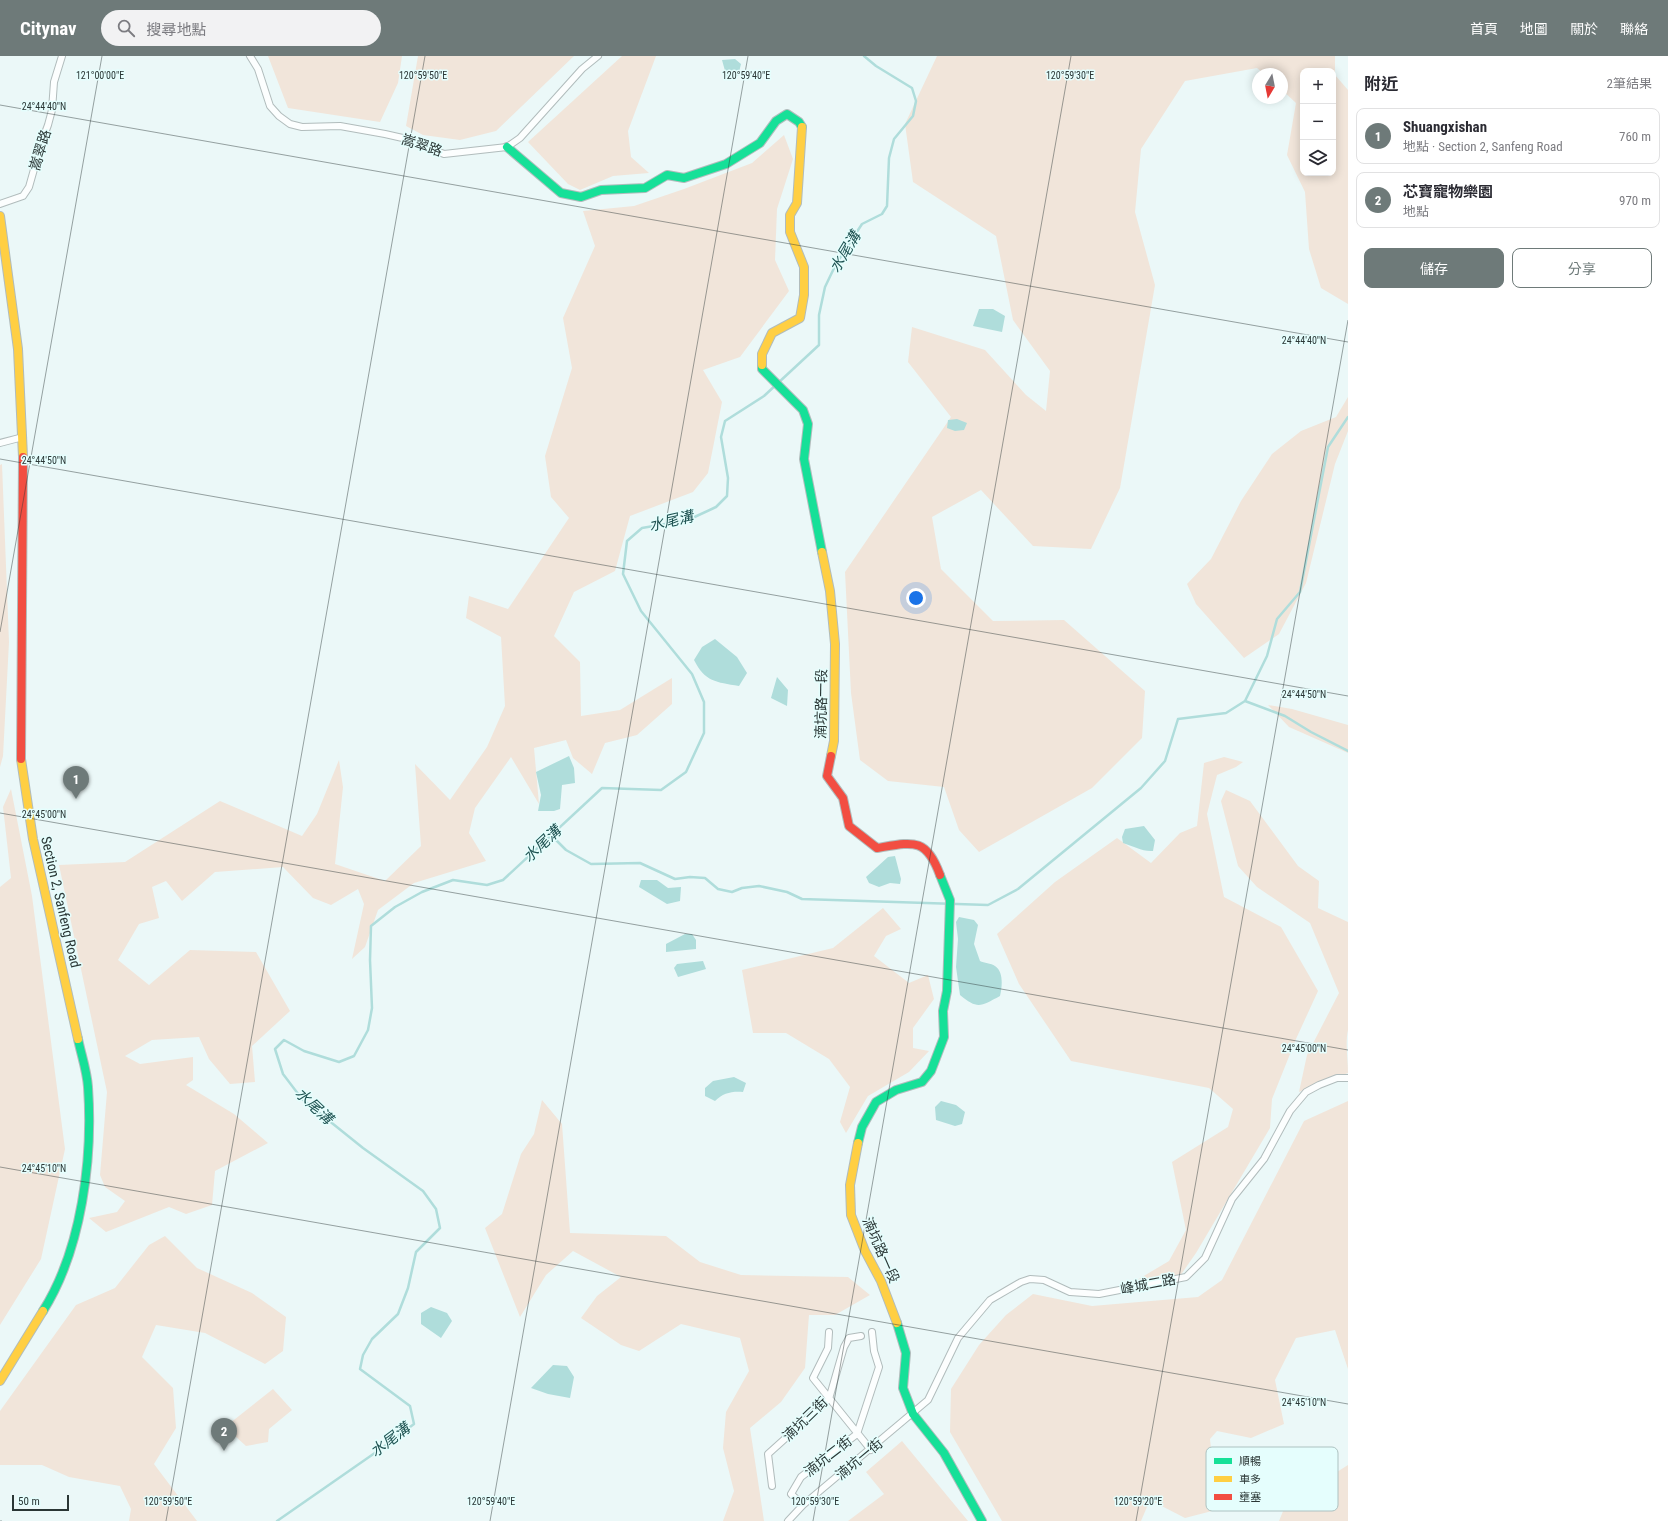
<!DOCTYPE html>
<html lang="zh-TW">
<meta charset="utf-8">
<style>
:root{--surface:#fff;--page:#f2f2f3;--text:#2b2b33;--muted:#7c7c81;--line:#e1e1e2;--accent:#6e7a79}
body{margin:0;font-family:"Roboto Condensed","Noto Sans TC",sans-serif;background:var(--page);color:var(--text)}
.controls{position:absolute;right:12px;top:12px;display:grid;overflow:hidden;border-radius:8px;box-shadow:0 2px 10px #0003}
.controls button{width:36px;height:36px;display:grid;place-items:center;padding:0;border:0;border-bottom:1px solid var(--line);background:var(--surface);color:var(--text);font:20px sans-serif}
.compass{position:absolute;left:1252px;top:12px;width:36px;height:36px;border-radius:50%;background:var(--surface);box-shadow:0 2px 10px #0003;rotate:190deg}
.scale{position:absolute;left:12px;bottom:10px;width:57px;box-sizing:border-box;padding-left:4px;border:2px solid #2a3635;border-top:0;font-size:11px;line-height:14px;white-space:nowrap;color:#2a3635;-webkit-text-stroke:3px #e5fefd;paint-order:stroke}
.you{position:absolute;left:916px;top:542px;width:14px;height:14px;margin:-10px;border:3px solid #fff;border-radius:50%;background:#1a73e8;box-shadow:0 0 0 6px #1a73e833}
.badge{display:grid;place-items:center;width:26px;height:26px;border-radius:50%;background:var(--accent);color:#fff;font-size:13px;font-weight:700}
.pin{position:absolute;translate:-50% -33px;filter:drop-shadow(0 1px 2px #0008)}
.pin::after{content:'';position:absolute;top:21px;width:14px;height:12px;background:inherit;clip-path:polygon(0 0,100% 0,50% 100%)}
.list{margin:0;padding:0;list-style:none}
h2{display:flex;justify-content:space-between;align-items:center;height:52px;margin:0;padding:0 16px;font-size:17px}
h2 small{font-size:13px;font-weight:400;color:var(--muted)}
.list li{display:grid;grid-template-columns:26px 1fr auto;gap:12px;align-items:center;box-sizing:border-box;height:56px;margin:0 8px 8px;padding:0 8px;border:1px solid var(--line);border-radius:8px}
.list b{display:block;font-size:15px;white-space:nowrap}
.list p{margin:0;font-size:13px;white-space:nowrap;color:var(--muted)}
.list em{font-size:13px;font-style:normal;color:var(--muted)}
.actions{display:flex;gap:8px;padding:12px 16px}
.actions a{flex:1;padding:9px 0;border:1px solid var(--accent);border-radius:8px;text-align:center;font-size:14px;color:var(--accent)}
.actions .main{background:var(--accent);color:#fff}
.icon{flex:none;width:22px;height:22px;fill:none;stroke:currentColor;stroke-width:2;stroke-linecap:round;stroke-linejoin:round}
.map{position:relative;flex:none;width:1348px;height:1465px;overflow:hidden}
header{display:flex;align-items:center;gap:24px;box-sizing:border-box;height:56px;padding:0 20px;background:var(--accent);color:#fff}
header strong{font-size:19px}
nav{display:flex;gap:22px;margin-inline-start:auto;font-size:14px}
.search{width:280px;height:36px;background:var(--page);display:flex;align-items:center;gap:10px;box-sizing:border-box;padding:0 14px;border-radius:22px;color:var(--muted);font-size:15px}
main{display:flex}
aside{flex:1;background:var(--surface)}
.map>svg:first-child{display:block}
</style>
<header>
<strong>Citynav</strong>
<div class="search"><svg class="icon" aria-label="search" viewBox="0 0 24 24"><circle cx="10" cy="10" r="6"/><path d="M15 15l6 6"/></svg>搜尋地點</div>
<nav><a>首頁</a><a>地圖</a><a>關於</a><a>聯絡</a></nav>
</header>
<main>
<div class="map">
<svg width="1348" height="1465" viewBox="0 0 1348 1465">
<rect width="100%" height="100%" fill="#ebf8f8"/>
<!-- green -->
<path fill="#f1e5da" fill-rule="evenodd" d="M268,0H402L398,27L380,66L288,52Z
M418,0H574L496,75L460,84L423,79L406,70Z
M622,0H656L628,75L631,101L649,117L613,120L580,134L568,128L528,86Z
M937,0H1335V19L1348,34V248L1321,232L1309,193L1305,136L1287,99L1296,47L1282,34V18H1264L1257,12L1185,25L1141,93L1135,156L1155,229L1120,432L1091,493L1033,490L981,434L932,461L941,513L993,565L1064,564L1145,635L1142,682L1092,732L979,796L959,774L944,731L888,725L860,704L851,637L845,516L951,361L908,306L912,271L985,294L1026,339L1046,355L1050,315L1013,264L996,180L913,126L905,68ZM1303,15H1333V117H1303Z
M784,79L793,103L777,153L775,204L789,235L740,301L703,314L722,346L708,417L693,436L630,460L615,515L574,536L554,580L580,606L581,660L620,654L672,622V648L637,679L605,687L592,718L573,702L566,684L534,692L539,748L511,701L475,752L469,777L486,805L414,827L378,854L365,891L352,903L364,848L358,833L331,849L313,842L283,811L215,816L182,845L166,825L152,831L159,862L139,868L118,904L149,929L190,894L256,896L290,955L252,990L255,1026L230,1028L209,1003L199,981L152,984L125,1000L140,1008L193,1001V1024L186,1029L234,1058L268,1087L215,1115L212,1149L186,1158L169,1151L106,1176L89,1162L117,1156L125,1145L105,1131L100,1119L107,1036L59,809L125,806L220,745L302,780L317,758L339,704L343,731L335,808L385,825L421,790L415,708L450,744L487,691L505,650L501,581L466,562L469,540L508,553L569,462L551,441L545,400L572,312L563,262L595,190L583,155L634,150L684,133L752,107Z
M1348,341V375L1335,408L1306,527L1279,578L1244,602L1196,548L1187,528L1211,503L1241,445L1272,398L1301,375L1336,361Z
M2,408L9,586L3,700L0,711V409Z
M1268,649L1292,653L1348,669V697L1289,671Z
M1224,701L1243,706L1236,711L1217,719L1207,758L1224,841L1281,871L1318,935L1296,983L1272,1043L1270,1072L1196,1197L1180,1220L1132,1227L1169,1205L1186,1174L1172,1106L1228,1071L1233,1053L1209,1032L1071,1005L1019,928L997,878L1055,826L1117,782L1151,807L1180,777L1197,770L1204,707Z
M11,733L32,840L65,1093L41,1203L0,1269V831L11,822L3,751Z
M1226,734L1250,745L1298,810L1319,825L1318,852L1348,866V974C1345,988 1348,1003 1348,1017L1299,1036L1307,999L1339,937L1310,867L1257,831L1238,810L1221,745Z
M883,852L901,873L886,880L874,900L909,927L928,919L934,943L913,972V992L929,995L909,1016L868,1040L846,1077L840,1066L850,1031L829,1003L786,977H753L742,914L833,892Z
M542,1044L562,1068L570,1177L666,1180L700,1206L741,1219L848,1221L870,1239L835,1259H809L805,1312L781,1346L750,1372L764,1465H723L734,1435L723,1392L726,1356L749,1315L740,1282L681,1268L639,1295L621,1289L581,1262L597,1240L621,1221L573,1195L546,1219L520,1261L485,1172L502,1158L521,1098L534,1078Z
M1348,1045V1313L1335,1274L1296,1282L1275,1324L1284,1368L1251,1382L1217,1375L1210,1383L1214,1422L1212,1455L1185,1462L1150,1444L1141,1465H1002L950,1376L951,1333L979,1289L1006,1259L1033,1238L1092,1250L1198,1241L1222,1224L1304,1065Z
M165,1180L197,1212L252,1237L286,1261L283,1295L265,1308L205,1277L156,1269L142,1301L173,1332L176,1372L154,1408L197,1465H129L131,1453L120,1430L69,1421L42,1409H0V1355L76,1249L115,1232L149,1189Z
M273,1333L292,1354L269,1373L268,1386L246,1390L225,1371Z
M902,1385L968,1465H848L884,1438L866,1416Z
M1348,1409V1465H1279L1286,1448Z"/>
<!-- water -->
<path fill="#afdddb" d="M735,3L741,8L738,20L727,22L722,4Z
M979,253H993L1005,260L1002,276L973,270Z
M957,363L967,367L964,374L955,375L947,372L948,364Z
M715,583L737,601L747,617L739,630C716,626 705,626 694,604L702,591Z
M777,621L788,634L787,650L771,642Z
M569,700L574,712L575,727L562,729L560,753L554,755H538L541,739L536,716Z
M1144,770L1155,784L1153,795C1143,796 1133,790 1123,787L1122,781L1125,773Z
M895,800L901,823L900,828L890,827L879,831L869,827L866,821L888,801Z
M641,824H657L668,832L681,831L680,845L667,848L639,831Z
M959,861L974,864L978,869L974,888L980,905C984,907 991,907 995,910C1004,916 1002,931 1000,940C981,950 978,954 960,939L956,911L958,883L956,866Z
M685,878H692L696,884V893L666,896V888Z
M703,905L706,913L678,921L674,912L677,908Z
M734,1021L746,1027L743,1036C732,1035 723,1037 715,1045L705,1040V1032L713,1025Z
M941,1045L956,1049L965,1056L962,1068L955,1070L936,1064L935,1051Z
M431,1251L447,1257L452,1265L441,1282L421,1268V1257Z
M553,1309L567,1310L574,1321L570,1342L548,1338L531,1332Z"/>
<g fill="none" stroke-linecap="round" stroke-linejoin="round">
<!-- stream -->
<path stroke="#afdddb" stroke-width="2.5" d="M1245,645L1285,660L1311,676L1348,695
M551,779L566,794L591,808L640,807L675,823L690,821L705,822L718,833L732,836L742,832L759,830L787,836L802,843L988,849L1018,833L1141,732L1165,705L1178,663L1226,657L1245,645L1267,600L1277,563L1300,536L1328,391L1348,361
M277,1465L382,1392L414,1368L410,1350L360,1313L363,1299L372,1283L398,1258L408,1232L416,1196L440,1172L436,1153L423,1135L363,1092L302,1043L283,1018L275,993L284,984L304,995L339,1006L354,1000L368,974L372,952L370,904L371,870L395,851L422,836L453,824L487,829L503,824L602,732L661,734L686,716L704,677V646L692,618L641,555L623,518L627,485L642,472L688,464L716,451L727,440L728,422L721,381L725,365L764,340L819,289V259L825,231L836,208L862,168L882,158L887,150L889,102L894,83L913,60L916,45L912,32L876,10L864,0"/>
<defs>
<path id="street" d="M250,0L258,13L270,50L279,60L290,68L302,71L340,70L385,78L407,83L444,98L507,91L520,82L582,13L598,0
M0,148L23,140L29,131L42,85L48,69L52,54L54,26L62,0
M0,387L23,381
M829,1276L828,1292L813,1322L871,1394
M772,1430L768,1398L829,1343L844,1291L849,1282L861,1280
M803,1449L791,1438L801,1421L857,1378L879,1311L874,1295L872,1276
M788,1465L803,1449L928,1344L958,1282L990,1244L1021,1226L1030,1223L1044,1224L1070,1236L1099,1238L1186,1221L1205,1202L1232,1143L1264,1103L1290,1055L1306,1036L1319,1029L1337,1022H1348"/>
<path id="fast" d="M507,91L561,137L581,141L601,134L645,132L667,119L684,122L726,108L760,87L776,65L787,58L799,66L802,71
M762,309V313L803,354L808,368L804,403L822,496
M858,1087L862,1071L876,1046L896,1034L922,1026L931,1015L944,981L943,955L947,935L950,844L940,819
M43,1255C82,1193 93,1102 88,1031C87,1015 81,998 78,983
M897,1267L906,1297L903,1332L913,1358L944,1397L982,1465"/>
<path id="slow" d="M0,160L18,293L23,401
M762,309V298L772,277L800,262L804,239V211L790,176V159L797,147L802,71
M822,496L830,535L835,588L834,685L831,700
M21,703L33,783L78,983
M858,1087L850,1129L851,1159L865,1195L881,1225L897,1267
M0,1325L43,1255"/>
<path id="jam" d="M831,700L827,720L843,742L849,770L877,792C913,786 926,781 940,819
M21,703L23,401"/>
</defs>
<!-- street casing -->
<use href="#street" stroke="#b1bcbc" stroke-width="8"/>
<!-- fast casing -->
<use href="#fast" stroke="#b1bcbc" stroke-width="10"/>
<!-- slow casing -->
<use href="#slow" stroke="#b1bcbc" stroke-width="10"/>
<!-- jam casing -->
<use href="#jam" stroke="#b1bcbc" stroke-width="10"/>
<!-- street -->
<use href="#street" stroke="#fcfefe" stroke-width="6"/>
<!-- fast -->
<use href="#fast" stroke="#16e098" stroke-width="8"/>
<!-- slow -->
<use href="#slow" stroke="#ffcf43" stroke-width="8"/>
<!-- jam -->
<use href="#jam" stroke="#f24e42" stroke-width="8"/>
</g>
<!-- ticks -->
<path fill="none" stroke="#2a3635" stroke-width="1" stroke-opacity="0.45" d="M0,49L1348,286M0,403L1348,640M0,576L102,0M0,757L1348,994M0,1111L1348,1348M0,1465H2M166,1465L425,0M490,1465L748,0M813,1465L1071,0M1136,1465L1348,264"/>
<g text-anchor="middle" stroke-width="3" stroke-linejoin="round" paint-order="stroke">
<!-- street labels -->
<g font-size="14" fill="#2a3635" stroke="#e5fefd">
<text transform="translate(422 89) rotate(18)" y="5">嵩翠路</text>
<text transform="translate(40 94) rotate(-73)" y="5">嵩翠路</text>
<text transform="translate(821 648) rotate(-89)" y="5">湳坑路一段</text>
<text transform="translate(61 846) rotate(77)" y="5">Section 2, Sanfeng Road</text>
<text transform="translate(881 1194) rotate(66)" y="5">湳坑路一段</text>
<text transform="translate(1148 1228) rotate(-11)" y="5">峰城二路</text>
<text transform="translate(805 1363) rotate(-44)" y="5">湳坑三街</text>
<text transform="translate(828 1400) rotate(-38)" y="5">湳坑二街</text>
<text transform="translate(859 1403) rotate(-40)" y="5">湳坑一街</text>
</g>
<!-- water labels -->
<g font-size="15" font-style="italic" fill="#1f5352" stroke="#e5fefd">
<text transform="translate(845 196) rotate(-59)" y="5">水尾溝</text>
<text transform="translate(671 465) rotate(-13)" y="5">水尾溝</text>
<text transform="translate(542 788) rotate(-43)" y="5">水尾溝</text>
<text transform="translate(314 1050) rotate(43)" y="5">水尾溝</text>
<text transform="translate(390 1384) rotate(-37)" y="5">水尾溝</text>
</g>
</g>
<!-- legend -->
<rect x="1206" y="1391" width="132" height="64" rx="6" fill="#e5fefd" stroke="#adc2c1" stroke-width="1"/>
<rect x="1214" y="1402" width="18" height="6" fill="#16e098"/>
<rect x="1214" y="1420" width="18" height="6" fill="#ffcf43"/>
<rect x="1214" y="1438" width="18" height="6" fill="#f24e42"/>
<g font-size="11" fill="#2a3635">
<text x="1239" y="1409">順暢</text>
<text x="1239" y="1427">車多</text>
<text x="1239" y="1445">壅塞</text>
</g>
<g font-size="10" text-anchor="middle" fill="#2a3635" stroke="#e5fefd" stroke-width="3" stroke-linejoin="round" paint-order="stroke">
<text x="100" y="23">121°00'00"E</text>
<text x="423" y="23">120°59'50"E</text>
<text x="746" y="23">120°59'40"E</text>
<text x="1070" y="23">120°59'30"E</text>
<text x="44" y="54">24°44'40"N</text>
<text x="1304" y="288">24°44'40"N</text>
<text x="44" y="408">24°44'50"N</text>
<text x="1304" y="642">24°44'50"N</text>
<text x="44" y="762">24°45'00"N</text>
<text x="1304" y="996">24°45'00"N</text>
<text x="44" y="1116">24°45'10"N</text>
<text x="1304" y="1350">24°45'10"N</text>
<text x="168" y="1449">120°59'50"E</text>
<text x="491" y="1449">120°59'40"E</text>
<text x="815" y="1449">120°59'30"E</text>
<text x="1138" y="1449">120°59'20"E</text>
</g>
</svg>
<div class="controls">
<button>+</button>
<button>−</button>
<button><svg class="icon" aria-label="layers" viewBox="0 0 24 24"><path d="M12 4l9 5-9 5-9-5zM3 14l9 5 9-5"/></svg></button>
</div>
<svg class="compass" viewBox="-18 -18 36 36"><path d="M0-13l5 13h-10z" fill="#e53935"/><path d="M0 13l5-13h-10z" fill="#7c7c81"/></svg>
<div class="scale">50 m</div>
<div class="you"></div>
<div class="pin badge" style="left:76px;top:743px">1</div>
<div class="pin badge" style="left:224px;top:1395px">2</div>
</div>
<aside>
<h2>附近<small>2筆結果</small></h2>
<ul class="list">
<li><span class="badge">1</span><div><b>Shuangxishan</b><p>地點 · Section 2, Sanfeng Road</p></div><em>760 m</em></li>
<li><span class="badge">2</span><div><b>芯寶寵物樂園</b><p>地點</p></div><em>970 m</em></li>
</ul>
<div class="actions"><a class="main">儲存</a><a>分享</a></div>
</aside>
</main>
